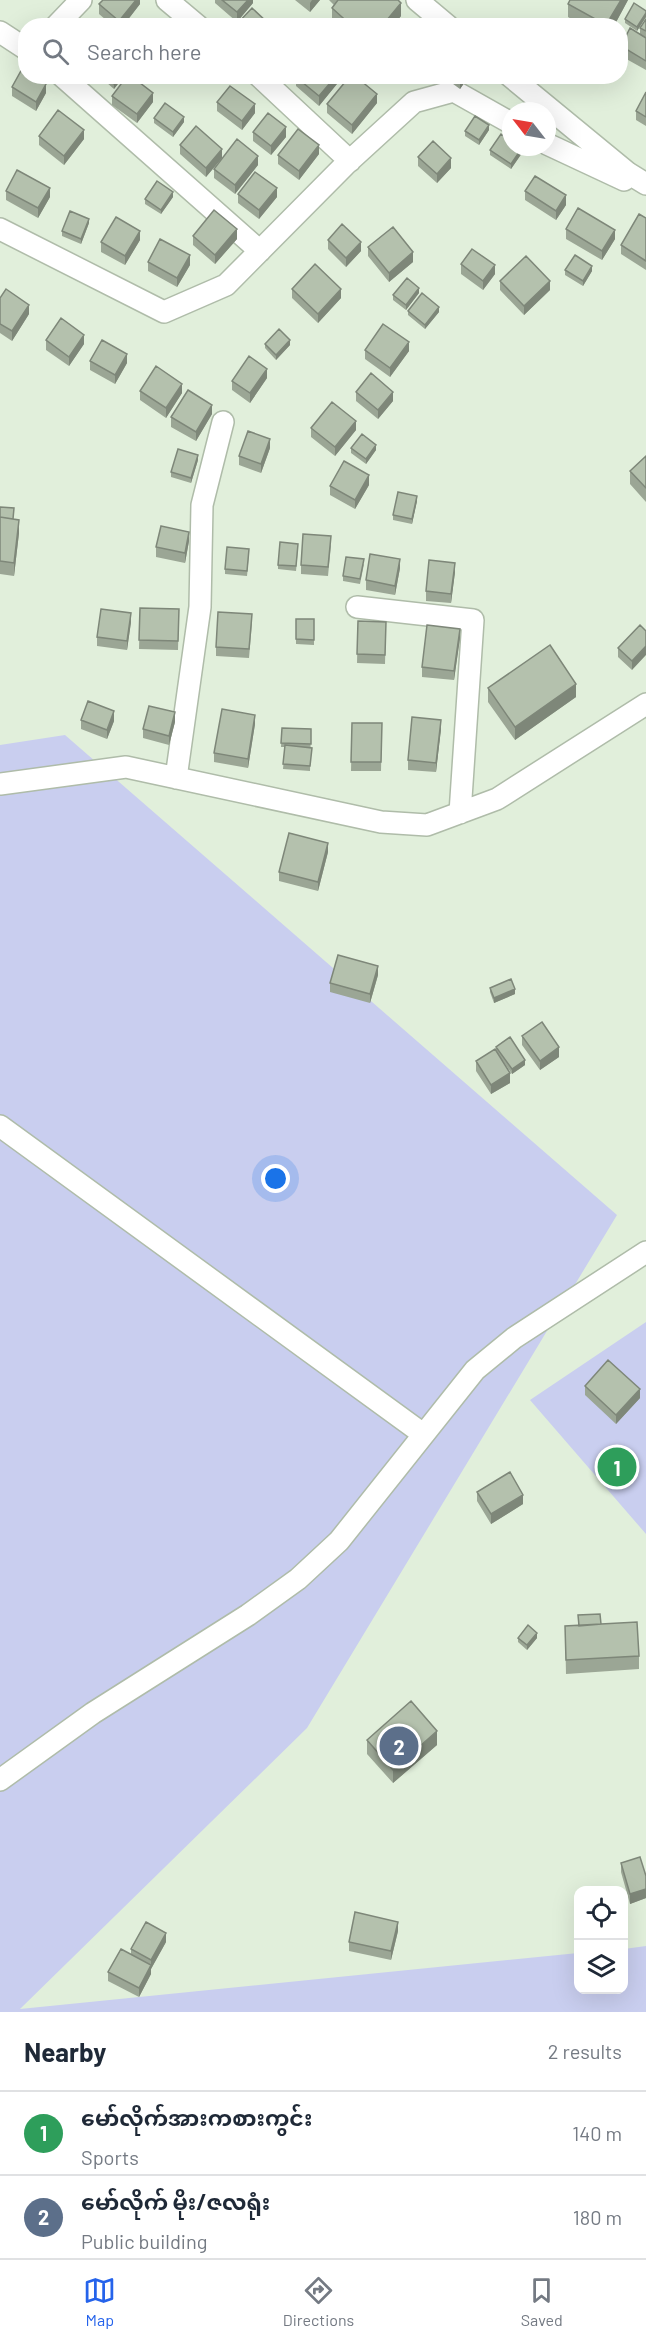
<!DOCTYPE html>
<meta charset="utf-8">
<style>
:root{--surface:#fff;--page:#f6f6f7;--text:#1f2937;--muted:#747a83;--line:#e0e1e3;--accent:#2563eb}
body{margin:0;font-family:Barlow,"Noto Sans Myanmar",sans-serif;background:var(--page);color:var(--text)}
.controls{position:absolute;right:18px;bottom:18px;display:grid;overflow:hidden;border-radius:12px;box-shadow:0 6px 24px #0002}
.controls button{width:54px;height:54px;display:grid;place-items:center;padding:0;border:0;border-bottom:2px solid var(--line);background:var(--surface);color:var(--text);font:30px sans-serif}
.compass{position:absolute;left:502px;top:102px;width:54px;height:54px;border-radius:50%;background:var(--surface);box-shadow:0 6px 24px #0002;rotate:301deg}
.you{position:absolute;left:276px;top:1179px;width:21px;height:21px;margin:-15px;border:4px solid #fff;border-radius:50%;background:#1a73e8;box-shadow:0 0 0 9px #1a73e833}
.badge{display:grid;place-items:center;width:39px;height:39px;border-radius:50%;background:var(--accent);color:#fff;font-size:20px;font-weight:700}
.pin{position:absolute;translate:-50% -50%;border:3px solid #fff;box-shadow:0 2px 6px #0006}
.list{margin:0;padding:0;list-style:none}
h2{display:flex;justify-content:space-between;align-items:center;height:78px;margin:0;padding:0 24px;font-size:26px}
h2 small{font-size:20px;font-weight:400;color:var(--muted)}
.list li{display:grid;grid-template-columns:39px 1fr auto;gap:18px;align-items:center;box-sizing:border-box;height:84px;padding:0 24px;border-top:2px solid var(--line)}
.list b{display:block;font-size:22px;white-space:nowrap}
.list p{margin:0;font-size:20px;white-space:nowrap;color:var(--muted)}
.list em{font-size:20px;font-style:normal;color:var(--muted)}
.icon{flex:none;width:33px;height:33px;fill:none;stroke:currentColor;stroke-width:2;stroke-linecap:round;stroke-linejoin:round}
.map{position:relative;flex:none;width:646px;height:2012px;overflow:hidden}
.search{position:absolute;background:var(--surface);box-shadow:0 6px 24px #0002;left:18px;right:18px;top:18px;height:66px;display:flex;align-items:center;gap:15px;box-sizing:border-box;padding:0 21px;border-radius:24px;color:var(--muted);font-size:22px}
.sheet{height:246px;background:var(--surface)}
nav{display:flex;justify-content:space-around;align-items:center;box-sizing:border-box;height:84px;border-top:2px solid var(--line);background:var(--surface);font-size:16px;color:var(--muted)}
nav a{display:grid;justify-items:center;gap:3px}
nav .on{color:var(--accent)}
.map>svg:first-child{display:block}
</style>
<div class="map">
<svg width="646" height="2012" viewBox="0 0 646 2012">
<rect width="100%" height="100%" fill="#e1efdb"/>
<!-- green -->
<path fill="#c9ceef" d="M65,735L617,1215L307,1728L20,2009L578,1953V1990H624V1949L646,1946V2012H0V745Z
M646,1322V1534L530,1400Z"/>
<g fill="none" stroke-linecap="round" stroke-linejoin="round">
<defs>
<path id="minor" d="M167,0L198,26
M417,0L448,26
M56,26L81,0
M0,32L26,49
M62,76L260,251
M259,76L350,161
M510,76L628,173L646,184
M547,144L624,180
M0,229L164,312L226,285L345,165L414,102L454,91L511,123
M357,607L473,620L460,813
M176,778L200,607L202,505L223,422
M0,784L126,767L381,822L427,825L497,799L646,704
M0,1126L423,1434
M0,1780L93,1713L248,1615L298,1579L339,1541L475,1370L514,1338L646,1252"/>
</defs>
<!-- minor casing -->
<use href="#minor" stroke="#afbca9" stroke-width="24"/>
<!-- minor -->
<use href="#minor" stroke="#fff" stroke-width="21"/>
</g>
<!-- wall -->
<path fill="#9ba695" d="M140,0V4L123,26H113L99,14V4Z
M215,0H253V3L237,22L215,3Z
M295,0H320L310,12Z
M329,0H398L401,16L393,26H337L332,21V8L334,5Z
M628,0L614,26H583L568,17V4Z
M646,11V17L637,31L625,23V19Z
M646,19V70L621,56V45L640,34V28Z
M99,76H124L114,89Z
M167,76H180L175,83Z
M341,76V79L319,106L296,86V77Z
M404,76H414L411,81Z
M442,76H469L460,89Z
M12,87L46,93L36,111L12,96Z
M646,92V126L636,120V111Z
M112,96L153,102L137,123L112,105Z
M217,102L255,113L242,130L217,111Z
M377,103L352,134L327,113V104Z
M154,118L184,122L173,137L154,123Z
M489,130L479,145L465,136V131Z
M253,132L286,137L271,155L253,141Z
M39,136L84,139L64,165L39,145Z
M180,145L222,158L206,177L180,154Z
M490,150L522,153L511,169L490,155Z
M319,154L299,180L278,164V155Z
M418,157L451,168L437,183L418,166Z
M258,165L235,194L214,178V169Z
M6,191L50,197L38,218L6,200Z
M525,191L566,205L556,220L525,200Z
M238,194L277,197L259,219L238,203Z
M173,197L161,214L145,204V199Z
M646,218V270L621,254V245Z
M89,223L81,244L62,236V231Z
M566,229L615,239L602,260L566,239Z
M193,236L237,239L215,264L193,245Z
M140,240L125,265L101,252V242Z
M328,240L361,251L346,267L328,249Z
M368,247L413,262L389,282L368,256Z
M148,262L190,265L177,287L148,271Z
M461,264L495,274L483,290L461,274Z
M565,270L592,271L583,286L565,275Z
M500,281L550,290L524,315L500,290Z
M292,289L341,298L318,323L292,298Z
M419,293L406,310L393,300V295Z
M0,298L29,314L12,341L0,333Z
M408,311L439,312L425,329L408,315Z
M46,340L84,344L69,366L46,350Z
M265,344L290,345L276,360L265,348Z
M365,350L409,351L390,377L365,359Z
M90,361L127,363L115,384L90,370Z
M267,378L250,403L232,390V381Z
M140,391L182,393L166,418L140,400Z
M356,392L393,401L378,419L356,401Z
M212,414L196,441L171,427V417Z
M311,428L356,430L335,456L311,437Z
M270,448L261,473L239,465V456Z
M351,448L376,450L366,464L351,453Z
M646,456V502L630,484V471Z
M198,460L191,483L171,477V472Z
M369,485L355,509L330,495V486Z
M417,501L412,524L393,520V515Z
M0,507L14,519L19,533L14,576L0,574Z
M189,541L185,563L156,557V547Z
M331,545L328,576L301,574V565Z
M298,549L296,571L278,569V565Z
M249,554L247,576L225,574V569Z
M364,564L360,584L343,581V576Z
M400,568L395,595L366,590V580Z
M455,572L451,603L426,601V591Z
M140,608L179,609L178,650L139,649Z
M296,619H314V645L296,644Z
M358,621L386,622L385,664L357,663Z
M131,622L127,650L97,646V637Z
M252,623L249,658L216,656V647Z
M640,625L632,670L618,657V648Z
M460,638L454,680L422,677V667Z
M488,688L576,697L515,740L488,702Z
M81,720L114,721L107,739L81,729Z
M175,722L169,745L143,738V729Z
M352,723H382L381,771H351Z
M255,724L248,768L214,762V753Z
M282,728L311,729L310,771L283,769L285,747H281Z
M441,729L436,772L408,770V760Z
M328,852L318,891L279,881V872Z
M378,975L370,1003L330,992V983Z
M490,988L515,994L494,1003L490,992Z
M522,1036L559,1057L540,1070L522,1045Z
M496,1047L525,1065L512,1074L496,1051Z
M476,1061L510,1083L491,1094L476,1071Z
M585,1386L640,1398L616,1424L585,1395Z
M477,1492L523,1504L491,1524L477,1501Z
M601,1624L639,1656V1669L566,1674L565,1626Z
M518,1638H537L527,1650L518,1642Z
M367,1740L437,1745L393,1783L367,1754Z
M621,1863L646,1876V1898L630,1904L621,1872Z
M398,1931L391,1960L349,1951V1942Z
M166,1942L151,1969V1974L139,1997L108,1981V1972L131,1954V1949Z"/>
<!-- shaded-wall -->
<path fill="#7e8779" d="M136,0H140V4L123,26H119V21Z
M248,0H253V3L237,22V12Z
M312,0H320L310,12V3Z
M621,0H628L614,26H606Z
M401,3V16L393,26H382Z
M646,13V17L637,31V27Z
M120,76H124L114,89V84Z
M175,76H180L175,83Z
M336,76H341V79L319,106V96Z
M463,76H469L460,89V80Z
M46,84V93L36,111V102Z
M153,93V102L137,123V114Z
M377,94V103L352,134V125Z
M255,104V113L242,130V121Z
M184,117V122L173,137V132Z
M489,125V130L479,145V140Z
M286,127V137L271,155V146Z
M84,130V139L64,165V156Z
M319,145V154L299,180V171Z
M522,148V153L511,169V164Z
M222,149V158L206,177V168Z
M258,156V165L235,194V185Z
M451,158V168L437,183V174Z
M50,188V197L38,218V208Z
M277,188V197L259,219V210Z
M173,192V197L161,214V210Z
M566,195V205L556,220V211Z
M89,219V223L81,244V239Z
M237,229V239L215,264V255Z
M615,230V239L602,260V251Z
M140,231V240L125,265V256Z
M361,242V251L346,267V258Z
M413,252V262L389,282V273Z
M190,255V265L177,287V278Z
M495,265V274L483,290V281Z
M592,266V271L583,286V281Z
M550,281V290L524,315V306Z
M419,288V293L406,310V305Z
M341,289V298L318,323V314Z
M29,305V314L12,341V331Z
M439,307V312L425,329V325Z
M84,335V344L69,366V357Z
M290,340V345L276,360V355Z
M409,342V351L390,377V368Z
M127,354V363L115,384V375Z
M267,369V378L250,403V393Z
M182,384V393L166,418V408Z
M393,392V401L378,419V410Z
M212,405V414L196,441V432Z
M356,421V430L335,456V447Z
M270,439V448L261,473V464Z
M376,445V450L366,464V459Z
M198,455V460L191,483V478Z
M369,475V485L355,509V500Z
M417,496V501L412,524V519Z
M19,520V533L14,576V563Z
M189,532V541L185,563V553Z
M400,559V568L395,595V586Z
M455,563V572L451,603V594Z
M131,613V622L127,650V641Z
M460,629V638L454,680V671Z
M646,646V655L632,670V661Z
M576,684V697L515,740V727Z
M114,711V721L107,739V730Z
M175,712V722L169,745V736Z
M255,715V724L248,768V759Z
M441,720V729L436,772V763Z
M328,843V852L318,891V882Z
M378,966V975L370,1003V994Z
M515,989V994L494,1003V998Z
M559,1047V1057L540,1070V1061Z
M525,1060V1065L512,1074V1069Z
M510,1073V1083L491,1094V1085Z
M640,1389V1398L616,1424V1415Z
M523,1495V1504L491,1524V1514Z
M537,1633V1638L527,1650V1645Z
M437,1731V1745L393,1783V1770Z
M646,1889V1898L630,1904V1894Z
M398,1922V1931L391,1960V1951Z
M166,1933V1942L151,1969V1960Z
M151,1965V1974L139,1997V1988Z"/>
<!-- building -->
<path fill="#b4c1ad" stroke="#7e8779" stroke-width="1.5" d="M103,0H136L119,21L99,4Z
M222,0H248L237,12Z
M338,0H398L401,3L382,26H352L332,8Z
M570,0H621L606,25L568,4Z
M634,3L646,11V13L637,27L625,19Z
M252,8L268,23L265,26H235Z
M77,19L86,26H72Z
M646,19V31L640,28Z
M630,28L646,38V61L621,46Z
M22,69L26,71V76H34L46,84L36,102L12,87Z
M105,76H120L114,84Z
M127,76H131L153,93L137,114L112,96Z
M297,76H336L319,96L296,77Z
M350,76H355L377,94L352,125L327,104Z
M455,76H463L460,80Z
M230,86L255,104L242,121L217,102Z
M646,92V117L636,111Z
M165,103L184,117L173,132L154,118Z
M58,110L84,130L64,156L39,136Z
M268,113L286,127L271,146L253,132Z
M475,116L489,125L479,140L465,131Z
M196,126L222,149L206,168L180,145Z
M298,129L319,145L299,171L278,155Z
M501,134L511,141V147H520L522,148L511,164L490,150Z
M237,139L258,156L235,185L214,169Z
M433,141L451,158L437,174L418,157Z
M17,170L50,188L38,208L6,191Z
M255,172L277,188L259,210L238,194Z
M535,176L566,195L556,211L525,191Z
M157,181L173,192L161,210L145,199Z
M578,208L615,230L602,251L566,229Z
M214,210L237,229L215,255L193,236Z
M70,211L89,219L81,239L62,231Z
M639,214L646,218V261L621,245Z
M116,217L140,231L125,256L101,242Z
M342,224L361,242L346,258L328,240Z
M393,227L413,252L389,273L368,247Z
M160,239L190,255L177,278L148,262Z
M472,249L495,265L483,281L461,264Z
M575,255L592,266L583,281L565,270Z
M526,256L550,281L524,306L500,281Z
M315,264L341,289L318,314L292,289Z
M407,278L419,288L406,305L393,295Z
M6,289L29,305L12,331L0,324V298Z
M422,293L439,307L425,325L408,311Z
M61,318L84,335L69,357L46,340Z
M383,324L409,342L390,368L365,350Z
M279,329L290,340L276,355L265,344Z
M102,340L127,354L115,375L90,361Z
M249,356L267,369L250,393L232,381Z
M156,366L182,384L166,408L140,391Z
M371,373L393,392L378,410L356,392Z
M188,390L212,405L196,432L171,417Z
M332,402L356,421L335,447L311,428Z
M248,431L270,439L261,464L239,456Z
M362,434L376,445L366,459L351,448Z
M178,449L198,455L191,478L171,472Z
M646,456V488L630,471Z
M344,461L369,475L355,500L330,486Z
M398,492L417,496L412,519L393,515Z
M0,507L14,508L13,519L0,517Z
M0,517L19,520L14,563L0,561Z
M161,526L189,532L185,553L156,547Z
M303,534L331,536L328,567L301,565Z
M280,542L298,544L296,566L278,565Z
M227,547L249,549L247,571L225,569Z
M370,554L400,559L395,586L366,580Z
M346,557L364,559L360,579L343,576Z
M429,560L455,563L451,594L426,591Z
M140,608L179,609L178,641L139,640Z
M101,609L131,613L127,641L97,637Z
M218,612L252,614L249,649L216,647Z
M296,619H314V640L296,639Z
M358,621L386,622L385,655L357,654Z
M427,625L460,629L454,671L422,667Z
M640,625L646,631V646L632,661L618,648Z
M550,645L576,684L515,727L488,688Z
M88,701L114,711L107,730L81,720Z
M149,706L175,712L169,736L143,729Z
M222,709L255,715L248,759L214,753Z
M412,717L441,720L436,763L408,760Z
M352,723H382L381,762H351Z
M282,728L311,729V744L281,743Z
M285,745L312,748L310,766L283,764Z
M289,833L328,843L318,882L279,872Z
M338,955L378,966L370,994L330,983Z
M511,979L515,989L494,998L490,988Z
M542,1022L559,1047L540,1061L522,1036Z
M510,1037L525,1060L512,1069L496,1047Z
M495,1049L510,1073L491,1085L476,1061Z
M608,1360L640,1389L616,1415L585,1386Z
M510,1472L523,1495L491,1514L477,1492Z
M600,1614L601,1624L579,1626L578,1615Z
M637,1622L639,1656L566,1660L565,1626Z
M528,1625L537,1633L527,1645L518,1638Z
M411,1701L437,1731L393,1770L367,1740Z
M640,1857L646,1876V1889L630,1894L621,1863Z
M355,1912L398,1922L391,1951L349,1942Z
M146,1922L166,1933L151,1960L131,1949Z
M121,1949L151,1965L139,1988L108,1972Z"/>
</svg>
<div class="controls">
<button><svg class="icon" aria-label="locate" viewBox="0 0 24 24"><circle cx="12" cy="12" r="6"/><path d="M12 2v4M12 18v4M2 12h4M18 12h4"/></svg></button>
<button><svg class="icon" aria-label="layers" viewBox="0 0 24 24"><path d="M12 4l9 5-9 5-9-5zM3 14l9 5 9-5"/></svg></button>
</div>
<svg class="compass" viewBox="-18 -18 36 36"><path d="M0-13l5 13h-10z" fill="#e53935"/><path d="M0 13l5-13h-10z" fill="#747a83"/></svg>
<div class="you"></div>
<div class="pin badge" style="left:617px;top:1467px;background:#2e9e5b">1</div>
<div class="pin badge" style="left:399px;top:1746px;background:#5c6f8a">2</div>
<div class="search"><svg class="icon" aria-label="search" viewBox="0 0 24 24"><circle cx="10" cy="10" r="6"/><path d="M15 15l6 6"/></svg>Search here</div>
</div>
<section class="sheet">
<h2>Nearby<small>2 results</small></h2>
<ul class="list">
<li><span class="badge" style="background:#2e9e5b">1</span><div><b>မော်လိုက်အားကစားကွင်း</b><p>Sports</p></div><em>140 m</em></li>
<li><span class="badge" style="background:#5c6f8a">2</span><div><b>မော်လိုက် မိုး/ဇလရုံး</b><p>Public building</p></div><em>180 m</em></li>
</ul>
</section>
<nav>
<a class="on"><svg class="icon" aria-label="map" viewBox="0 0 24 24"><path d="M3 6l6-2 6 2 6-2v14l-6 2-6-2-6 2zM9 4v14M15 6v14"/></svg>Map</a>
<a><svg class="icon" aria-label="directions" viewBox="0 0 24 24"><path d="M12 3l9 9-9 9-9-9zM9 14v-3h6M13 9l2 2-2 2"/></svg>Directions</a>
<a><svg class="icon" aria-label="saved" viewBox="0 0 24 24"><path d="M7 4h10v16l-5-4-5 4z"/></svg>Saved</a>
</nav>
